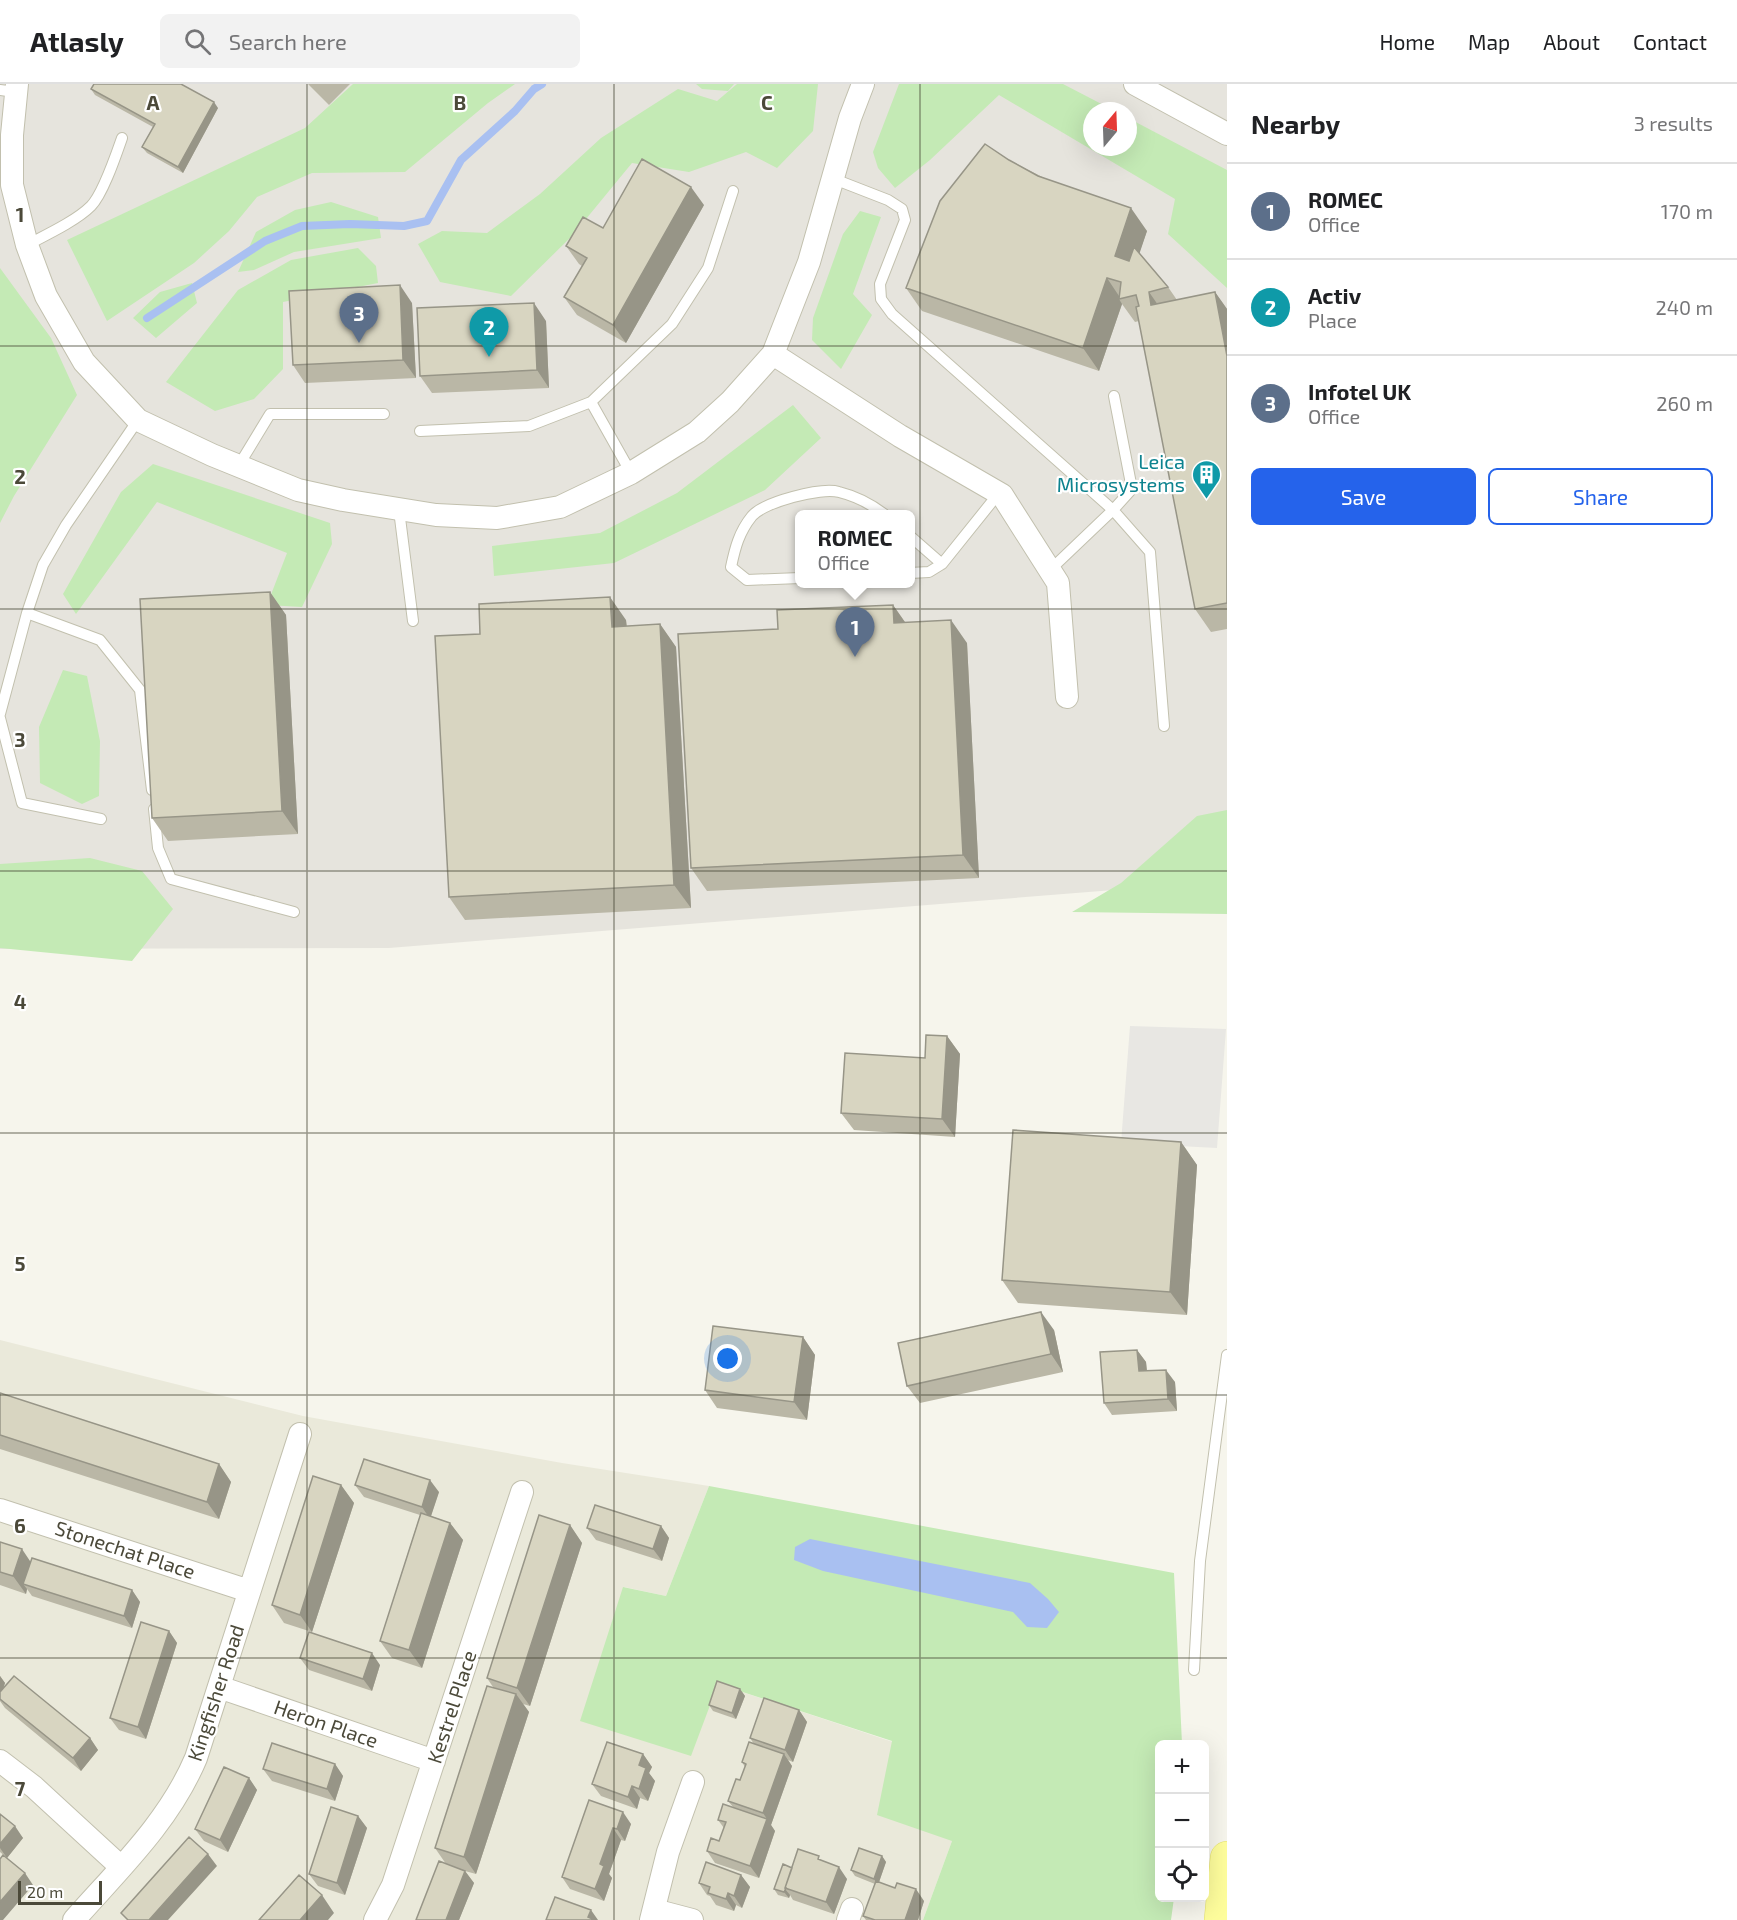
<!DOCTYPE html>
<meta charset="utf-8">
<style>
:root{--surface:#fff;--page:#f2f2f2;--text:#202124;--muted:#757577;--line:#e0e0e0;--accent:#2563eb}
body{margin:0;font-family:"Exo 2",sans-serif;background:var(--page);color:var(--text)}
.controls{position:absolute;right:18px;bottom:18px;display:grid;overflow:hidden;border-radius:9px;box-shadow:0 6px 24px #0002}
.controls button{width:54px;height:54px;display:grid;place-items:center;padding:0;border:0;border-bottom:2px solid var(--line);background:var(--surface);color:var(--text);font:30px sans-serif}
.compass{position:absolute;left:1083px;top:18px;width:54px;height:54px;border-radius:50%;background:var(--surface);box-shadow:0 6px 24px #0002;rotate:19deg}
.scale{position:absolute;left:18px;bottom:15px;width:84px;box-sizing:border-box;padding-left:6px;border:3px solid #4b4939;border-top:0;font-size:16px;line-height:21px;white-space:nowrap;color:#4b4939;-webkit-text-stroke:4px #fff;paint-order:stroke}
.you{position:absolute;left:728px;top:1275px;width:21px;height:21px;margin:-15px;border:4px solid #fff;border-radius:50%;background:#1a73e8;box-shadow:0 0 0 9px #1a73e833}
.badge{display:grid;place-items:center;width:39px;height:39px;border-radius:50%;background:var(--accent);color:#fff;font-size:20px;font-weight:700}
.pin{position:absolute;translate:-50% -50px;filter:drop-shadow(0 2px 3px #0008)}
.pin::after{content:'';position:absolute;top:32px;width:21px;height:18px;background:inherit;clip-path:polygon(0 0,100% 0,50% 100%)}
.popup{position:absolute;left:795px;top:426px;width:120px;height:78px;box-sizing:border-box;display:grid;place-content:center;border-radius:9px;background:var(--surface);filter:drop-shadow(0 2px 4px #0005);font-size:20px;white-space:nowrap;color:var(--muted)}
.popup b{font-size:22px;color:var(--text)}
.popup::after{content:'';position:absolute;left:50%;top:100%;margin-left:-12px;border:12px solid transparent;border-top-color:var(--surface)}
.list{margin:0;padding:0;list-style:none}
h2{display:flex;justify-content:space-between;align-items:center;height:78px;margin:0;padding:0 24px;font-size:26px}
h2 small{font-size:20px;font-weight:400;color:var(--muted)}
.list li{display:grid;grid-template-columns:39px 1fr auto;gap:18px;align-items:center;box-sizing:border-box;height:96px;padding:0 24px;border-top:2px solid var(--line)}
.list b{display:block;font-size:22px;white-space:nowrap}
.list p{margin:0;font-size:20px;white-space:nowrap;color:var(--muted)}
.list em{font-size:20px;font-style:normal;color:var(--muted)}
.actions{display:flex;gap:12px;padding:18px 24px}
.actions a{flex:1;padding:14px 0;border:2px solid var(--accent);border-radius:9px;text-align:center;font-size:21px;color:var(--accent)}
.actions .main{background:var(--accent);color:#fff}
.icon{flex:none;width:33px;height:33px;fill:none;stroke:currentColor;stroke-width:2;stroke-linecap:round;stroke-linejoin:round}
.map{position:relative;flex:none;width:1227px;height:1836px;overflow:hidden}
header{display:flex;align-items:center;gap:36px;box-sizing:border-box;height:84px;padding:0 30px;background:var(--surface);border-bottom:2px solid var(--line)}
header strong{font-size:28px}
nav{display:flex;gap:33px;margin-inline-start:auto;font-size:21px}
.search{width:420px;height:54px;background:var(--page);display:flex;align-items:center;gap:15px;box-sizing:border-box;padding:0 21px;border-radius:9px;color:var(--muted);font-size:22px}
main{display:flex}
aside{flex:1;background:var(--surface)}
.map>svg:first-child{display:block}
</style>
<header>
<strong>Atlasly</strong>
<div class="search"><svg class="icon" aria-label="search" viewBox="0 0 24 24"><circle cx="10" cy="10" r="6"/><path d="M15 15l6 6"/></svg>Search here</div>
<nav><a>Home</a><a>Map</a><a>About</a><a>Contact</a></nav>
</header>
<main>
<div class="map">
<svg width="1227" height="1836" viewBox="0 0 1227 1836">
<rect width="100%" height="100%" fill="#f6f5ec"/>
<!-- residential -->
<path fill="#eae9da" d="M0,1256L303,1332L562,1379L709,1402L666,1512L624,1503L718,1600L893,1658L952,1757L923,1836H0Z"/>
<!-- industrial -->
<path fill="#e6e4dd" fill-rule="evenodd" d="M0,0H1227V797L389,864L0,865ZM1092,27H1128V63H1092ZM800,430H910V500H800Z"/>
<!-- green -->
<path fill="#c4eab5" d="M353,0H515L488,19L405,88L312,89L257,113L229,147L194,179L107,237L67,156L305,44Z
M696,0H734L728,7L702,5Z
M737,0H818L813,47L777,84L746,68L689,88L632,79L572,152L511,212L440,198L418,160L442,147L487,149L540,110L601,54L678,5L717,17Z
M899,0H1063L1115,27H1092V63H1128V34L1227,86V204L1168,150L1175,115L999,11L930,76L895,104L878,84L873,68Z
M331,118L378,133L381,154L294,168L254,186L238,188L256,148L295,126Z
M860,127L881,133L853,210L872,231L841,285L812,256L813,234L843,150Z
M358,164L376,182L378,199L283,218V285L254,315L215,327L166,298L238,206L291,176Z
M0,184L51,254L77,311L14,412L0,439Z
M192,199L197,219L156,254L133,234L160,208Z
M793,321L821,354L765,406L614,479L494,492L492,462L600,449L677,409Z
M153,380L330,439L332,460L302,523L267,521L287,469L157,418L76,530L63,510L121,408Z
M63,586L87,592L100,657L99,712L82,720L40,699L39,643Z
M1227,726V830L1072,828L1121,799L1197,732Z
M90,774L142,787L173,825L132,877L0,864V780Z
M709,1402L1174,1489L1182,1660H1160V1814H1174L1171,1836H923L952,1757L877,1731L892,1657L718,1600L691,1672L580,1637L623,1503L666,1512Z"/>
<!-- parking -->
<path fill="#e8e7e3" d="M1130,942L1226,945L1217,1064L1121,1059Z"/>
<!-- water -->
<path fill="#a9c0f1" d="M810,1455L1030,1499L1048,1515L1059,1528L1047,1544L1027,1543L1013,1528L823,1487L794,1476L795,1463Z"/>
<g fill="none" stroke-linecap="round" stroke-linejoin="round">
<!-- stream -->
<path stroke="#a9c0f1" stroke-width="8" d="M147,234L265,157L302,142L350,140L404,142L427,137L461,76L515,27L534,5L542,0"/>
<defs>
<path id="service" d="M0,6L15,8
M834,95L888,116L902,125L905,136L880,200L881,215L892,230L1113,426L1150,468L1164,642
M27,161C46,151 76,137 91,122C103,110 116,71 122,54
M420,347L529,342L591,318
M239,381L270,330H384
M631,389L591,318L672,240L708,184L733,107
M399,426L413,537
M910,452L942,480
M1050,486L1113,426L1132,405L1114,312
M910,489L929,488L942,480L999,409
M800,494L747,496L731,483C735,464 739,448 752,432C764,418 821,403 839,408C855,412 871,420 884,430
M27,529L100,556L140,606L152,706
M0,630L27,529L43,481L66,441L138,336
M0,634L22,719L101,735
M154,725L158,764L171,795L294,828
M1194,1586L1200,1477L1227,1271"/>
<path id="minor" d="M17,0L12,51V101L27,161L46,212L84,278L138,336L212,371L298,406L343,416L436,431L497,434L560,423L631,389L697,348L730,318L773,270L809,178L850,34L863,0
M1135,0L1227,50
M773,270L900,352L1002,411L1058,499L1067,613
M0,1426L249,1507
M219,1603L434,1677
M0,1677L34,1703L121,1783
M654,1826L692,1836
M74,1836C119,1785 169,1738 196,1674L300,1350
M375,1836L393,1801L522,1408
M651,1836L668,1768L693,1698
M848,1836L852,1825"/>
<path id="primary" d="M1221,1836L1227,1774"/>
</defs>
<!-- service casing -->
<use href="#service" stroke="#c2c0ae" stroke-width="12"/>
<!-- minor casing -->
<use href="#minor" stroke="#c2c0ae" stroke-width="24"/>
<!-- primary casing -->
<use href="#primary" stroke="#e5e16a" stroke-width="34"/>
<!-- service -->
<use href="#service" stroke="#fff" stroke-width="10"/>
<!-- minor -->
<use href="#minor" stroke="#fff" stroke-width="22"/>
<!-- primary -->
<use href="#primary" stroke="#fefd9c" stroke-width="33"/>
</g>
<!-- wall -->
<path fill="#bab7a6" d="M308,0H350L329,21Z
M91,5L218,24L183,89L147,69L142,63L153,43L95,11Z
M1009,76L1147,147L1139,169L1168,203L1177,216L1215,208L1227,225V545L1211,548L1195,525L1139,237L1135,238L1122,220L1099,287L922,227L906,204Z
M704,121L626,259L577,231L564,213L582,182L579,180L566,162L603,144Z
M412,219L416,294L305,299L293,281Z
M546,237L549,304L432,309L420,292Z
M270,508L286,531L298,750L168,757L152,734Z
M893,521L905,538L967,559L979,794L707,807L691,784L778,545Z
M626,536L627,542L660,540L676,563L691,824L465,836L449,813L480,550Z
M947,952L960,970L955,1053L854,1046L841,1029L925,974Z
M1181,1058L1197,1081L1187,1231L1018,1219L1002,1196Z
M1054,1246L1063,1288L920,1319L907,1302Z
M803,1253L815,1271L807,1336L717,1324L705,1306Z
M1137,1266L1146,1278L1147,1287L1175,1298L1177,1327L1112,1331L1104,1319Z
M0,1309L219,1380L231,1398L219,1435L0,1365Z
M341,1401L354,1419L312,1548L284,1539L272,1521Z
M355,1401L439,1408L431,1432L450,1439L463,1456L422,1584L392,1574L380,1557L420,1431L364,1413Z
M570,1441L582,1459L530,1622L523,1620L529,1628L476,1790L465,1787L474,1799L459,1836H416L446,1780L435,1764L493,1603L487,1594Z
M661,1442L669,1454L662,1477L596,1456L587,1444Z
M0,1458L31,1478L132,1506L140,1518L132,1544L32,1512L27,1505L26,1510L0,1501Z
M169,1547L177,1559L146,1655L119,1646L110,1634Z
M300,1574L380,1581L372,1607L309,1586Z
M0,1592L5,1599L3,1605L90,1654L98,1666L81,1687L5,1624L0,1617Z
M740,1605L745,1612L736,1635L713,1627L709,1621Z
M799,1626L807,1638L793,1678L788,1676L792,1682L771,1741L775,1747L759,1794L715,1779L707,1767L719,1757L724,1744L718,1736L733,1723L728,1717L740,1696L745,1683L742,1678L754,1660L750,1654Z
M643,1670L652,1683L649,1689L655,1697L648,1717L640,1714L637,1725L601,1712L592,1700Z
M335,1680L343,1692L335,1717L272,1697L263,1685Z
M249,1694L257,1706L228,1768L204,1757L195,1745Z
M589,1716L631,1740L625,1757L621,1756L609,1790L612,1794L604,1817L570,1805L562,1793Z
M0,1730L23,1754L7,1774L0,1768Z
M358,1732L367,1744L345,1811L318,1802L309,1790Z
M882,1772L886,1778L879,1798L924,1817L918,1836H866L863,1832L875,1800L855,1792L851,1786Z
M822,1776L847,1795L834,1830L793,1816L790,1811L789,1814L778,1811L774,1805L792,1784Z
M741,1791L750,1803L742,1824L736,1821L734,1827L716,1821L710,1812L707,1811L699,1799Z"/>
<!-- shaded-wall -->
<path fill="#979587" d="M214,18L218,24L183,89L178,83Z
M691,103L704,121L626,259L613,241Z
M1131,124L1147,147L1131,195L1115,172Z
M1107,194L1121,215H1119L1122,220L1099,287L1083,264Z
M400,201L412,219L416,294L403,276Z
M1149,208L1165,231L1151,221Z
M1215,208L1227,225V272Z
M534,219L546,237L549,304L537,286Z
M270,508L286,531L298,750L282,727Z
M610,513L626,536L628,566L612,543Z
M893,521L909,544L894,539Z
M951,536L967,559L979,794L963,771Z
M660,540L676,563L691,824L674,801Z
M947,952L960,970L955,1053L942,1035Z
M1181,1058L1197,1081L1187,1231L1170,1208Z
M1041,1228L1054,1246L1063,1288L1051,1270Z
M803,1253L815,1271L807,1336L794,1318Z
M1137,1266L1146,1278L1148,1299L1139,1287Z
M1166,1286L1175,1298L1177,1327L1168,1315Z
M219,1380L231,1398L219,1435L207,1418Z
M430,1396L439,1408L430,1435L422,1423Z
M341,1401L354,1419L312,1548L300,1531Z
M450,1439L463,1456L422,1584L409,1566Z
M570,1441L582,1459L530,1622L517,1604Z
M661,1442L669,1454L662,1477L653,1465Z
M22,1465L34,1483L23,1500L27,1505L26,1510L13,1492Z
M132,1506L140,1518L132,1544L124,1532Z
M169,1547L177,1559L146,1655L138,1643Z
M372,1569L380,1581L372,1607L363,1595Z
M0,1592L5,1599L0,1614Z
M740,1605L745,1612L736,1635L732,1629Z
M516,1610L529,1628L476,1790L464,1773Z
M799,1626L807,1638L793,1678L785,1666Z
M90,1654L98,1666L81,1687L73,1674Z
M643,1670L652,1683L649,1689L655,1697L648,1717L639,1705V1681Z
M784,1670L792,1682L771,1741L763,1729Z
M335,1680L343,1692L335,1717L327,1705Z
M249,1694L257,1706L228,1768L220,1756Z
M632,1702L640,1714L637,1725L628,1713Z
M623,1728L631,1740L625,1757L617,1745Z
M358,1732L367,1744L345,1811L337,1799Z
M767,1735L775,1747L759,1794L750,1782Z
M15,1742L23,1754L7,1774L0,1764V1760Z
M613,1744L621,1756L609,1790L612,1794L604,1817L595,1805L600,1780Z
M208,1770L217,1782L168,1836H149Z
M882,1772L886,1778L878,1801L874,1795Z
M839,1783L847,1795L834,1830L826,1818Z
M465,1787L474,1799L459,1836H446Z
M25,1789L33,1801L3,1836H0V1818Z
M741,1791L750,1803L742,1824L734,1812Z
M785,1805L790,1811L789,1814L784,1808Z
M916,1805L924,1817L918,1836H905Z
M728,1809L736,1821L734,1827L726,1815Z
M322,1811L334,1829L328,1836H300Z
M591,1826L598,1836H590L588,1833Z"/>
<!-- building -->
<path fill="#d8d5c1" stroke="#979587" stroke-width="1.5" d="M94,0H181L214,18L178,83L142,63L155,40L91,5Z
M985,60L1009,76L1038,92L1131,124L1115,172L1129,177L1134,163L1168,203L1149,208L1151,221L1215,208L1227,272V519L1195,525L1136,223L1139,222L1136,211L1119,215L1121,198L1107,194L1083,264L906,204L940,117Z
M642,75L691,103L613,241L564,213L587,174L566,162L583,133L603,144Z
M400,201L403,276L293,281L289,207Z
M534,219L537,286L420,292L417,224Z
M270,508L282,727L152,734L140,515Z
M610,513L612,543L660,540L674,801L449,813L435,552L480,550L479,520Z
M893,521L894,539L951,536L963,771L691,784L678,550L778,545L777,526Z
M926,951L947,952L942,1035L841,1029L845,969L925,974Z
M1013,1046L1181,1058L1170,1208L1002,1196Z
M1041,1228L1051,1270L907,1302L898,1259Z
M713,1242L803,1253L794,1318L705,1306Z
M1137,1266L1139,1287L1166,1286L1168,1315L1104,1319L1100,1268Z
M0,1309L219,1380L207,1418L0,1351Z
M364,1375L430,1396L422,1423L355,1401Z
M313,1392L341,1401L300,1531L272,1521Z
M595,1421L661,1442L653,1465L587,1444Z
M421,1429L450,1439L409,1566L380,1557Z
M539,1431L570,1441L517,1604L487,1594Z
M0,1458L22,1465L13,1492L0,1488Z
M32,1474L132,1506L124,1532L23,1500Z
M141,1538L169,1547L138,1643L110,1634Z
M309,1548L372,1569L363,1595L300,1574Z
M14,1592L90,1654L73,1674L0,1615V1608Z
M717,1597L740,1605L732,1629L709,1621Z
M487,1602L516,1610L464,1773L435,1764Z
M764,1614L799,1626L785,1666L750,1654Z
M607,1658L643,1670L639,1681L646,1684L639,1705L632,1702L628,1713L592,1700Z
M749,1658L784,1670L763,1729L728,1717L736,1695L740,1696L746,1680L742,1678Z
M272,1659L335,1680L327,1705L263,1685Z
M224,1683L249,1694L220,1756L195,1745Z
M589,1716L623,1728L617,1745L613,1744L600,1780L604,1782L595,1805L562,1793Z
M723,1720L767,1735L750,1782L707,1767L711,1754L719,1757L726,1738L718,1736Z
M331,1723L358,1732L337,1799L309,1790Z
M0,1730L15,1742L0,1760Z
M189,1753L208,1770L149,1836H128L121,1829Z
M859,1764L882,1772L874,1795L851,1786Z
M798,1765L819,1772L818,1775L839,1783L826,1818L785,1804Z
M3,1771L25,1789L0,1818V1775Z
M439,1777L465,1787L446,1836H416Z
M706,1778L741,1791L734,1812L728,1809L726,1815L708,1809L710,1803L699,1799Z
M783,1780L792,1784L785,1804H786L784,1808L774,1805Z
M299,1791L322,1811L300,1836H259Z
M876,1797L895,1804L897,1799L916,1805L905,1836H875L863,1832Z
M555,1813L591,1826L588,1833L595,1836H546Z"/>
<!-- grid -->
<path fill="none" stroke="#4b4939" stroke-width="1.5" stroke-opacity="0.55" d="M307,0V1836M614,0V1836M920,0V1836M0,262H1227M0,525H1227M0,787H1227M0,1049H1227M0,1311H1227M0,1574H1227"/>
<!-- icons -->
<defs>
<symbol id="building-pin" viewBox="-11 -11 22 30"><path d="M0 17L-7.5 6A9.5 9.5 0 1 1 7.5 6Z" fill="#0f9aa8" stroke="#fff"/><path d="M-4-6H4V6H1V3H-1V6H-4ZM-2.5-4.3h1.7v1.8h-1.7ZM.8-4.3h1.7v1.8H.8ZM-2.5-1h1.7V.8h-1.7ZM.8-1h1.7V.8H.8Z" fill="#fff"/></symbol>
</defs>
<g fill-rule="evenodd">
<use href="#building-pin" x="1190" y="374" width="33" height="45"/>
</g>
<g text-anchor="middle" stroke-width="4.5" stroke-linejoin="round" paint-order="stroke">
<!-- culture labels -->
<g font-size="20" fill="#0d838f" stroke="#fff" text-anchor="end">
<text x="1185" y="385">Leica<tspan x="1185" dy="23">Microsystems</tspan></text>
</g>
<!-- street labels -->
<g font-size="20" fill="#4b4939" stroke="#fff">
<text transform="translate(125 1466) rotate(18)" y="7">Stonechat Place</text>
<text transform="translate(216 1609) rotate(-72)" y="7">Kingfisher Road</text>
<text transform="translate(452 1623) rotate(-72)" y="7">Kestrel Place</text>
<text transform="translate(326 1640) rotate(19)" y="7">Heron Place</text>
</g>
</g>
<g font-size="20" text-anchor="middle" font-weight="bold" fill="#4b4939" stroke="#fff" stroke-width="4.5" stroke-linejoin="round" paint-order="stroke">
<text x="153" y="26">A</text>
<text x="460" y="26">B</text>
<text x="767" y="26">C</text>
<text x="20" y="138">1</text>
<text x="20" y="400">2</text>
<text x="20" y="663">3</text>
<text x="20" y="925">4</text>
<text x="20" y="1187">5</text>
<text x="20" y="1449">6</text>
<text x="20" y="1712">7</text>
</g>
</svg>
<div class="controls">
<button>+</button>
<button>−</button>
<button><svg class="icon" aria-label="locate" viewBox="0 0 24 24"><circle cx="12" cy="12" r="6"/><path d="M12 2v4M12 18v4M2 12h4M18 12h4"/></svg></button>
</div>
<svg class="compass" viewBox="-18 -18 36 36"><path d="M0-13l5 13h-10z" fill="#e53935"/><path d="M0 13l5-13h-10z" fill="#757577"/></svg>
<div class="scale">20 m</div>
<div class="you"></div>
<div class="pin badge" style="left:855px;top:573px;background:#5c6f8a">1</div>
<div class="popup"><b>ROMEC</b>Office</div>
<div class="pin badge" style="left:489px;top:273px;background:#0f9aa8">2</div>
<div class="pin badge" style="left:359px;top:259px;background:#5c6f8a">3</div>
</div>
<aside>
<h2>Nearby<small>3 results</small></h2>
<ul class="list">
<li><span class="badge" style="background:#5c6f8a">1</span><div><b>ROMEC</b><p>Office</p></div><em>170 m</em></li>
<li><span class="badge" style="background:#0f9aa8">2</span><div><b>Activ</b><p>Place</p></div><em>240 m</em></li>
<li><span class="badge" style="background:#5c6f8a">3</span><div><b>Infotel UK</b><p>Office</p></div><em>260 m</em></li>
</ul>
<div class="actions"><a class="main">Save</a><a>Share</a></div>
</aside>
</main>
